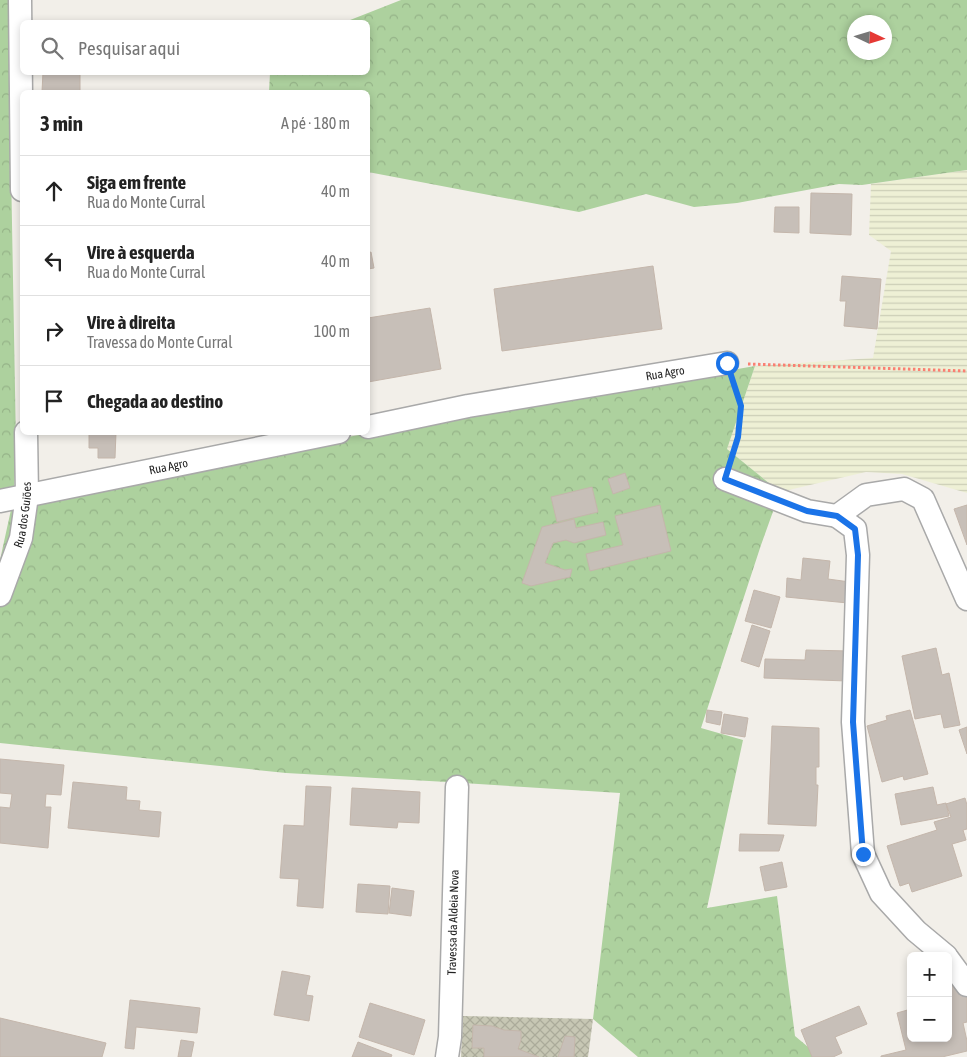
<!DOCTYPE html>
<html lang="pt">
<meta charset="utf-8">
<style>
:root{--surface:#fff;--page:#f6f6f6;--text:#222;--muted:#767676;--line:#e0e0e0}
body{margin:0;font-family:"Asap Condensed",sans-serif;background:var(--page);color:var(--text)}
.controls{position:absolute;right:15px;bottom:15px;display:grid;overflow:hidden;border-radius:8px;box-shadow:0 2px 8px #0003}
.controls button{width:45px;height:45px;display:grid;place-items:center;padding:0;border:0;border-bottom:1px solid var(--line);background:var(--surface);color:var(--text);font:25px sans-serif}
.compass{position:absolute;left:847px;top:15px;width:45px;height:45px;border-radius:50%;background:var(--surface);box-shadow:0 2px 8px #0003;rotate:94deg}
.stop{position:absolute;width:15px;height:15px;margin:-11px;border:4px solid #1a73e8;border-radius:50%;background:#fff}
.stop.end{background:#1a73e8;border-color:#fff;box-shadow:0 1px 5px #0008}
.list{margin:0;padding:0;list-style:none}
h2{display:flex;justify-content:space-between;align-items:center;height:65px;margin:0;padding:0 20px;font-size:21px}
h2 small{font-size:16px;font-weight:400;color:var(--muted)}
.list li{display:grid;grid-template-columns:32px 1fr auto;gap:15px;align-items:center;box-sizing:border-box;height:70px;padding:0 20px;border-top:1px solid var(--line)}
.list b{display:block;font-size:19px;white-space:nowrap}
.list p{margin:0;font-size:16px;white-space:nowrap;color:var(--muted)}
.list em{font-size:16px;font-style:normal;color:var(--muted)}
.icon{flex:none;width:28px;height:28px;fill:none;stroke:currentColor;stroke-width:2;stroke-linecap:round;stroke-linejoin:round}
.map{position:relative;flex:none;width:967px;height:1057px;overflow:hidden}
.search{position:absolute;background:var(--surface);box-shadow:0 2px 8px #0003;left:20px;top:20px;width:350px;height:55px;display:flex;align-items:center;gap:12px;box-sizing:border-box;padding:0 18px;border-radius:8px;color:var(--muted);font-size:19px}
.panel{position:absolute;background:var(--surface);box-shadow:0 2px 8px #0003;left:20px;top:90px;width:350px;height:345px;border-radius:8px}
.map>svg:first-child{display:block}
</style>
<div class="map">
<svg width="967" height="1057" viewBox="0 0 967 1057">
<defs>
<pattern id="construction-cross-hatch" width="8" height="8" patternUnits="userSpaceOnUse" patternTransform="scale(1.25)"><rect width="8" height="8" fill="#c7c7b4"/><path d="M0 0l8 8M0 8l8-8" fill="none" stroke="#abab9a"/></pattern>
<pattern id="farmland-rules" width="6" height="5" patternUnits="userSpaceOnUse" patternTransform="scale(1.25)"><rect width="6" height="5" fill="#eef0d5"/><path d="M0 2.5h6" fill="none" stroke="#ccceb7"/></pattern>
<pattern id="forest-crowns" width="20" height="18" patternUnits="userSpaceOnUse" patternTransform="scale(1.25)"><rect width="20" height="18" fill="#add19e"/><path d="M2 6a3 3 0 1 1 6 0M12 15a3 3 0 1 1 6 0" fill="none" stroke="#95b388"/></pattern>
</defs>
<rect width="100%" height="100%" fill="#f2efe9"/>
<!-- construction -->
<path fill="url(#construction-cross-hatch)" d="M463,1016L593,1019L588,1057H461Z"/>
<!-- farmland -->
<path fill="url(#farmland-rules)" d="M967,170V493L902,474L866,472L780,492L727,449L755,366L873,358L891,251L869,235L871,184Z"/>
<!-- forest -->
<path fill="url(#forest-crowns)" fill-rule="evenodd" d="M0,0H8L16,445L14,495L755,366L727,449L780,492L761,545L701,728L743,740L707,908L777,896L795,1036L820,1057H638L593,1019L620,793L447,782L286,773L0,743V560L14,496H0Z
M401,0H967V170L862,185L839,184L737,203L694,207L646,194L579,212L368,172V92H269L270,73L368,72V22H345ZM854,22H884V52H854Z"/>
<!-- building -->
<path fill="#c7bfb8" stroke="#c4b6ab" d="M43,72H80V92H42Z
M811,193L852,194L851,235L810,233Z
M775,207H799V233L774,232Z
M371,252L374,268L368,269V253Z
M653,266L662,329L502,351L494,289Z
M842,276L881,279L877,329L844,326L846,301H840Z
M430,308L441,369L368,382V318Z
M89,432H116L115,458H98V448H89Z
M625,473L630,488L613,494L608,479Z
M592,487L598,512L557,522L551,497Z
M660,505L671,551L590,571L586,554L623,545L615,516Z
M967,505V545L954,509Z
M574,519L576,528L603,522L606,535L574,543L566,540L553,543L545,563L565,570L571,569H572L570,577L531,586L522,583L542,527Z
M803,558L830,561L828,579L850,582L848,603L786,597L787,578L801,580Z
M754,590L780,597L771,628L745,621Z
M752,625L770,631L759,667L741,661Z
M936,648L942,675L949,673L960,725L944,728L941,714L915,719L902,656Z
M806,650L849,651L847,681L764,678L765,659L805,660Z
M707,710L722,712L720,725L706,722Z
M910,710L928,774L904,780L903,776L882,782L867,726L887,720L886,716Z
M724,714L748,718L745,737L721,733Z
M772,726L819,728V767H816V785H818L816,826L768,824Z
M967,727V754L959,730Z
M0,759L64,765L61,795L46,794L45,807H51L48,848L0,843V807L10,808L12,794L0,793Z
M73,782L127,787L126,800L140,801L139,810L161,812L159,837L68,828Z
M306,786L331,787L323,908L297,906L299,879L280,878L284,825L304,826Z
M933,787L937,805L946,803L949,816L901,825L895,794Z
M352,788L420,792L419,823L398,822L397,828L350,825Z
M965,798L967,805V829L963,830L966,840L952,844L962,876L912,892L909,883L900,886L887,846L937,830L934,822L951,817L946,804Z
M740,834L784,835L779,851H739Z
M782,862L787,887L765,891L760,867Z
M358,884L390,886L388,914L356,912Z
M392,888L414,891L411,916L389,913Z
M948,969L967,985V1022L963,1023L967,1041V1051L942,1057H881V1056L906,1050L897,1013L911,1009V1038H948Z
M282,971L310,976L306,995L313,996L309,1021L274,1015Z
M130,1000L200,1008L197,1033L136,1027L134,1049L125,1048Z
M370,1003L425,1020L414,1055L359,1037Z
M859,1006L867,1024L835,1037L842,1053L833,1057H812L801,1030Z
M0,1018L106,1043L102,1057H0Z
M473,1025L492,1026L504,1030L521,1031V1040L518,1049L539,1057H484V1048H472Z
M565,1036L575,1037L574,1057H558Z
M181,1040L194,1042L191,1057H178Z
M358,1042L392,1055L391,1057H352Z"/>
<g fill="none" stroke-linecap="round" stroke-linejoin="round">
<defs>
<g id="minor">
<path d="M20,0L22,190"/>
<path id="s1" d="M368,427L468,406L727,363"/>
<path d="M725,479L807,511L837,516L866,495L904,489L923,499L967,599"/>
<path id="s2" d="M0,501L339,432"/>
<path d="M837,516L855,529L858,555L853,722L863,854L881,893L916,931L946,956"/>
<path id="s3" d="M0,595L21,538L27,496L26,432"/>
<path d="M948,959L967,985"/>
<path id="s4" d="M447,1057L450,1037L457,787"/>
</g>
</defs>
<!-- minor casing -->
<use href="#minor" stroke="#a9a9a9" stroke-width="25"/>
<!-- path -->
<path stroke="#fa8072" stroke-width="3" stroke-dasharray="2.5 2.5" stroke-linecap="butt" d="M748,364L967,371
M731,459L738,437L741,406L733,382"/>
<!-- minor -->
<use href="#minor" stroke="#fff" stroke-width="22"/>
</g>
<g fill="none" stroke-linecap="round" stroke-linejoin="round">
<!-- route -->
<path stroke="#1a73e8" stroke-width="6" d="M727,363L741,406L738,437L725,479L807,511L837,516L855,529L858,555L853,722L863,854"/>
</g>
<g text-anchor="middle" stroke-width="4" stroke-linejoin="round" paint-order="stroke">
<!-- street labels -->
<g font-size="12" fill="#222" stroke="#fff">
<text dy="4" stroke="none"><textPath href="#s1" startOffset="302">Rua Agro</textPath></text>
<text dy="4" stroke="none"><textPath href="#s2" startOffset="172">Rua Agro</textPath></text>
<text dy="4" stroke="none"><textPath href="#s3" startOffset="84">Rua dos Guiões</textPath></text>
<text dy="4" stroke="none"><textPath href="#s4" startOffset="135">Travessa da Aldeia Nova</textPath></text>
</g>
</g>
</svg>
<div class="controls">
<button>+</button>
<button>−</button>
</div>
<svg class="compass" viewBox="-18 -18 36 36"><path d="M0-13l5 13h-10z" fill="#e53935"/><path d="M0 13l5-13h-10z" fill="#767676"/></svg>
<div class="stop" style="left:727px;top:363px"></div>
<div class="stop end" style="left:863px;top:854px"></div>
<div class="search"><svg class="icon" aria-label="search" viewBox="0 0 24 24"><circle cx="10" cy="10" r="6"/><path d="M15 15l6 6"/></svg>Pesquisar aqui</div>
<section class="panel">
<h2>3 min<small>A pé · 180 m</small></h2>
<ul class="list">
<li><svg class="icon" aria-label="ahead" viewBox="0 0 24 24"><path d="M12 20V5M6 11l6-6 6 6"/></svg><div><b>Siga em frente</b><p>Rua do Monte Curral</p></div><em>40 m</em></li>
<li><svg class="icon" aria-label="left" viewBox="0 0 24 24"><path d="M17 20v-9H6M10 6l-5 5 5 5"/></svg><div><b>Vire à esquerda</b><p>Rua do Monte Curral</p></div><em>40 m</em></li>
<li><svg class="icon" aria-label="right" viewBox="0 0 24 24"><path d="M7 20v-9h11M14 6l5 5-5 5"/></svg><div><b>Vire à direita</b><p>Travessa do Monte Curral</p></div><em>100 m</em></li>
<li><svg class="icon" aria-label="arrive" viewBox="0 0 24 24"><path d="M6 21V4h12l-3 4 3 4H6"/></svg><div><b>Chegada ao destino</b></div></li>
</ul>
</section>
</div>
